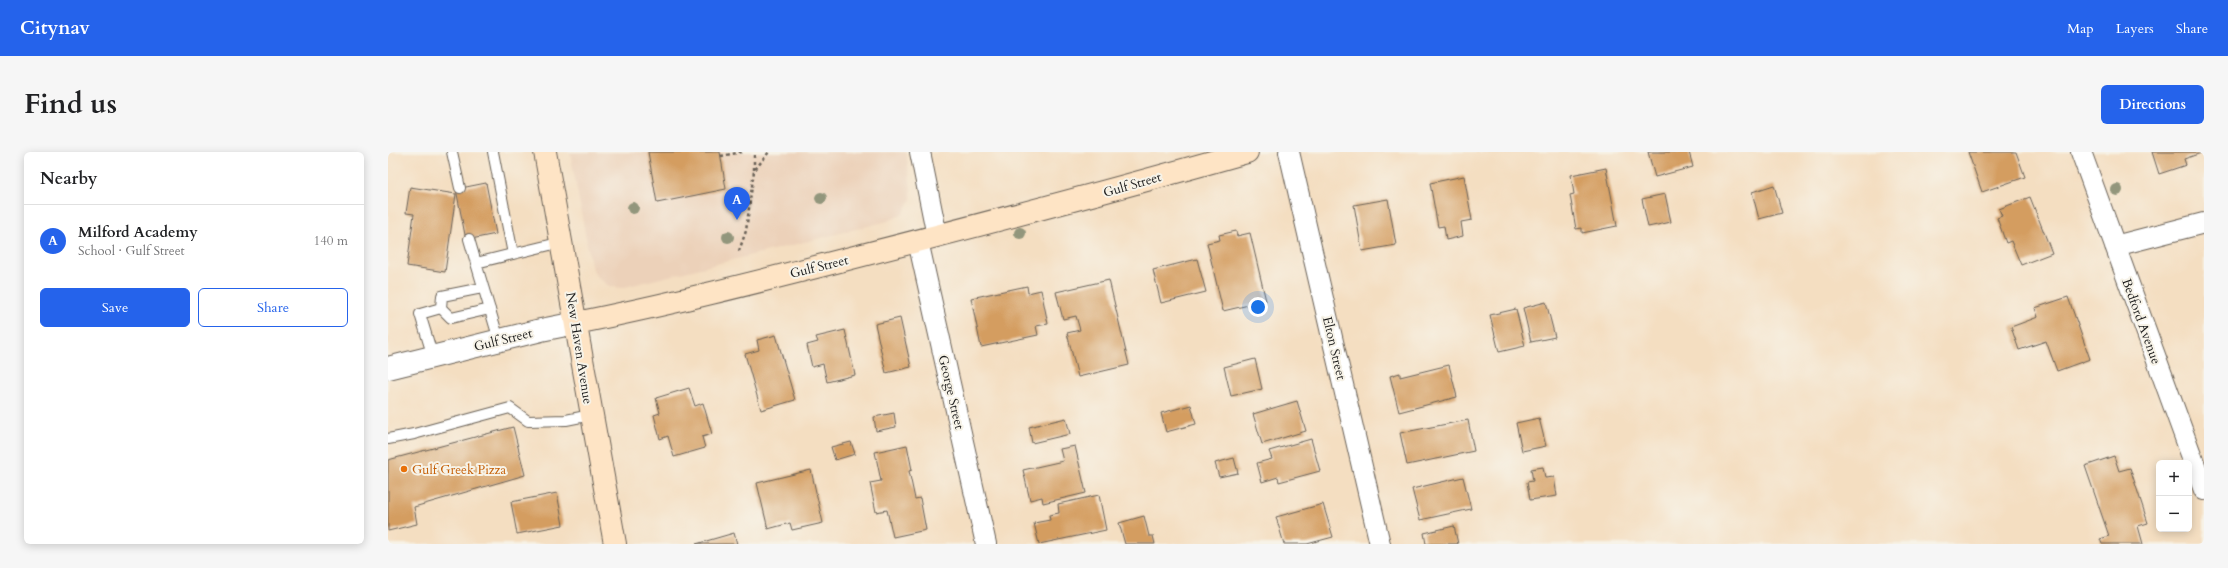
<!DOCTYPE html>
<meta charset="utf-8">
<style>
:root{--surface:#fff;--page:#f6f6f6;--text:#202124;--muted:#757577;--line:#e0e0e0;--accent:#2563eb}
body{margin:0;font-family:Cardo,serif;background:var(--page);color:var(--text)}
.controls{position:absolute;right:12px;bottom:12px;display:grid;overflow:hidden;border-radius:6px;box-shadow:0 2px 10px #0003}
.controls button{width:36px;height:36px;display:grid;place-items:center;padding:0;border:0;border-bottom:1px solid var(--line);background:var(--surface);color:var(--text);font:20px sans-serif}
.you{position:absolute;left:870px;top:155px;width:14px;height:14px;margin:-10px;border:3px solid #fff;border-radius:50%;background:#1a73e8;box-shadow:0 0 0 6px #1a73e833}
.badge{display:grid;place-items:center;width:26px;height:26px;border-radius:50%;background:var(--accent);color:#fff;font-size:13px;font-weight:700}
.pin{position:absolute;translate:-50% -33px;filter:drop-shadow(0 1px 2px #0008)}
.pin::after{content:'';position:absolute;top:21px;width:14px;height:12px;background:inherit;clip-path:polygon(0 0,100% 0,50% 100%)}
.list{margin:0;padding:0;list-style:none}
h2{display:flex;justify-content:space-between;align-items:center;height:52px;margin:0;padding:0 16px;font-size:17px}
h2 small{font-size:13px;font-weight:400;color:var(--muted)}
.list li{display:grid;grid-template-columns:26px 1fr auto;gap:12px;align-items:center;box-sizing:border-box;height:72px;padding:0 16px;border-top:1px solid var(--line)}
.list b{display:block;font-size:15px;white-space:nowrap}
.list p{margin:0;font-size:13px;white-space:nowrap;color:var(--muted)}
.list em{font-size:13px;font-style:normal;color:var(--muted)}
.actions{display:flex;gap:8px;padding:12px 16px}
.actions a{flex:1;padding:9px 0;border:1px solid var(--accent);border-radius:6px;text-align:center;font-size:14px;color:var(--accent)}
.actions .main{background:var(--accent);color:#fff}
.map{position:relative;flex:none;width:1816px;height:392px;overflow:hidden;border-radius:6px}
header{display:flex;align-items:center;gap:24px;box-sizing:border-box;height:56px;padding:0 20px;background:var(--accent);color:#fff}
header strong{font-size:19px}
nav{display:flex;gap:22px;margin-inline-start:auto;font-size:14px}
.intro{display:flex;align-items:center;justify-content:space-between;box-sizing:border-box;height:96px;padding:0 24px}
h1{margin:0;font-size:28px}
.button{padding:10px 18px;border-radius:6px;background:var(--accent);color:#fff;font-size:14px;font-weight:700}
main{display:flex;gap:24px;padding:0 24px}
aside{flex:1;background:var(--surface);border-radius:6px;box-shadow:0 2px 10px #0003}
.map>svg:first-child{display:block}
</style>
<header>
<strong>Citynav</strong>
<nav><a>Map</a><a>Layers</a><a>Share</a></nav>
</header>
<div class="intro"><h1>Find us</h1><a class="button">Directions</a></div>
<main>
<aside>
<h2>Nearby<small></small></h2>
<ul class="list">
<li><span class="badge">A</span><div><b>Milford Academy</b><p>School · Gulf Street</p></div><em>140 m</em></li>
</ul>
<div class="actions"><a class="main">Save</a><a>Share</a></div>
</aside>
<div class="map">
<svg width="1816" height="392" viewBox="0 0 1816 392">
<rect width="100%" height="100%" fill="#f7f3e8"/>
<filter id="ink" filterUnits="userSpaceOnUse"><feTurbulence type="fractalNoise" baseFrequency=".025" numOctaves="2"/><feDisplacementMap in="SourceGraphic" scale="8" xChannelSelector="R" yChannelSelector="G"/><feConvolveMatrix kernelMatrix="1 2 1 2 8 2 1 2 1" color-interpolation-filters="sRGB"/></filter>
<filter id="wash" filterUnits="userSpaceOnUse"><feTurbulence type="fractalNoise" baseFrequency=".012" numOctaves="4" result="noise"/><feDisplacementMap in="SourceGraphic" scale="16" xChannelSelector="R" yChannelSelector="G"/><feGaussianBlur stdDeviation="0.9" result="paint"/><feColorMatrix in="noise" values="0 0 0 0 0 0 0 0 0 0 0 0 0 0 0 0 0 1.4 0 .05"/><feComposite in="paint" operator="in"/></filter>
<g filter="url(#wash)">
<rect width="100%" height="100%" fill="#f4dec1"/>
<!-- built -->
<path fill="#ecd1b9" d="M182,0H518L523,37V47L515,62L500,69L233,136L221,134L208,124L203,113Z"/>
<g id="blocks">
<!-- building -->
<path fill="#d49d61" d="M260,0H332L338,37L269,51Z
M1260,0H1301L1305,15L1267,25Z
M1580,0H1628L1637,25L1594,40Z
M1764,0H1816L1796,7L1798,13L1771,22Z
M1218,16L1229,74L1194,81V76L1188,77L1182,43L1186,42L1183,23Z
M1076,24L1084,68L1073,70L1075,84L1058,88L1056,74L1050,75L1042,31Z
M98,31L108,82L78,88L68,37Z
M1386,33L1394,61L1371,67L1364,40Z
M22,35L68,42L57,120L19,114L26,62L18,61Z
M1277,42L1283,70L1260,75L1254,47Z
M1642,45L1664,101L1633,113L1623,89L1618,91L1609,66L1614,64L1611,57Z
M1000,47L1008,93L974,99L966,53Z
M848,79L849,84L862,81L878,149L835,159L819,91L832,88L831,83Z
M809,107L818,140L773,151L765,118Z
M721,128L741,213L690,225L679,181L692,178L688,164L675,167L668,140Z
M639,134L640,141L653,138L660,172L648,174L650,183L593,195L583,146Z
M1680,145L1702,207L1669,219L1658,189L1631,198L1623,175L1650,165L1647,156Z
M1158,150L1167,185L1143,190L1135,156Z
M1128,157L1137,194L1111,200L1102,163Z
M512,166L523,215L498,221L487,172Z
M457,178L467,223L439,230L435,212L424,215L419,193L430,190L428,185Z
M388,183L407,248L373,258L357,202L371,198L369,188Z
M867,207L874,237L843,244L836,215Z
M1061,213L1069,245L1011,260L1002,224L1012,221V225Z
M301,236L307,254L315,251L324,282L314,285L317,296L286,305L280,284L272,287L266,263L272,261L268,246Z
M909,249L918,279L874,292L865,262Z
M803,253L808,272L778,280L773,261Z
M506,261L508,275L488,279L486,265Z
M678,266L682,282L644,291L641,275Z
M1151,266L1158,294L1134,299L1128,271Z
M1080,268L1086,299L1019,313L1012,281Z
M125,275L137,323L26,355L29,372L0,379V308Z
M923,287L932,319L891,330L890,325L874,330L869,311L884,307L881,299Z
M463,290L467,302L447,308L443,295Z
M519,293L524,318L521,319L527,347L532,346L538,378L505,385L499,358L488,360L482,331L493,329L487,300Z
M687,294L698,341L655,351L654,345L642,348L635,318L675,309L672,297Z
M1726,304L1731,319L1742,316L1760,371L1750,374L1755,392H1714L1712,387L1721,384L1697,314Z
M846,306L850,321L831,325L827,311Z
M1155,315L1157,326L1166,325L1169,344L1142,348L1139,330L1145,329L1143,317Z
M423,318L435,371L404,378L402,371L380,377L369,331Z
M1075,325L1083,357L1032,368L1024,337Z
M169,341L175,373L129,382L123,350Z
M711,343L718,378L651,392L646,371L662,368L661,363L671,361L670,352Z
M935,352L945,385L919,392H896L888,365Z
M756,364L761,384H765L767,392H737L731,371Z
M1066,374L1070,392H1038L1036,381Z
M346,381L349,392H308Z"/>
</g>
</g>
<g filter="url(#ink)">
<use href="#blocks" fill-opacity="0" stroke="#686056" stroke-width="1"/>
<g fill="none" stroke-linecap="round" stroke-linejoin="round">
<defs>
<path id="service" d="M64,0L72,36
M105,0L125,102
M81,87L88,111L174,90
M88,111L111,188
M53,156L63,166L102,157
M45,205L32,162L53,156L54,144L94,136
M0,287L26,282L122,256L140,269L178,268L203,263"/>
<path id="minor" d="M532,0L549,84
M901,0L992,392
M1693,0L1816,338
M530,89L598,392
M1727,94L1816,71"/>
<path id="tertiary" d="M0,216L153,178L188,171"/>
<path id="secondary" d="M157,0L227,392
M188,171C279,153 369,130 459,107C592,73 726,38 859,0"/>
</defs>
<!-- service casing -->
<use href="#service" stroke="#686056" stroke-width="12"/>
<!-- minor casing -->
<use href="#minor" stroke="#686056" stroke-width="22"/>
<!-- tertiary casing -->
<use href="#tertiary" stroke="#686056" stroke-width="24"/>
<!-- secondary casing -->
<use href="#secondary" stroke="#686056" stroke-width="24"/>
<!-- path -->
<path stroke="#686056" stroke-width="2.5" stroke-dasharray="3 3" stroke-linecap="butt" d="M333,4L354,0
M366,18V0
M351,99L358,79L366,19L381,0"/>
<!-- service -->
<use href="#service" stroke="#fff" stroke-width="10"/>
<!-- minor -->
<use href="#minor" stroke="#fff" stroke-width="20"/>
<!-- tertiary -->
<use href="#tertiary" stroke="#fff" stroke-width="22"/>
<!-- secondary -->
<use href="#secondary" stroke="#fee4c5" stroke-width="22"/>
</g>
<!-- trees -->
<g fill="#92967c">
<circle cx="1729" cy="38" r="6"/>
<circle cx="433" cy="46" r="6"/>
<circle cx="245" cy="56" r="6"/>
<circle cx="632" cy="81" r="6"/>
<circle cx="340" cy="85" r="6"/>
</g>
</g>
<!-- markers -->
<circle fill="#e8710a" stroke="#f7f3e8" stroke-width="1.5" cx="16" cy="317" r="4"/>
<g text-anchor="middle" stroke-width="4" stroke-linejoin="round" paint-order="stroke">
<!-- street labels -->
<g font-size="13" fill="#1c1c1c" stroke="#f7f3e8">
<text transform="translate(744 32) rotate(-16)" y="5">Gulf Street</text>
<text transform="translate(431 114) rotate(-14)" y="5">Gulf Street</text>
<text transform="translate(1754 169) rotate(70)" y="5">Bedford Avenue</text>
<text transform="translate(115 187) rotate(-14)" y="5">Gulf Street</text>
<text transform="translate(192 196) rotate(81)" y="5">New Haven Avenue</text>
<text transform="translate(947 196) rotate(77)" y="5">Elton Street</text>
<text transform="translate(564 240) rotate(77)" y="5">George Street</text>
</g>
<!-- food labels -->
<g font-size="13" fill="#c56008" stroke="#f7f3e8" text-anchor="start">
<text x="24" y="322">Gulf Greek Pizza</text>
</g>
</g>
</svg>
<div class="controls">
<button>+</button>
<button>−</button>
</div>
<div class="you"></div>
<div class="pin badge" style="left:349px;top:68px">A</div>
</div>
</main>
